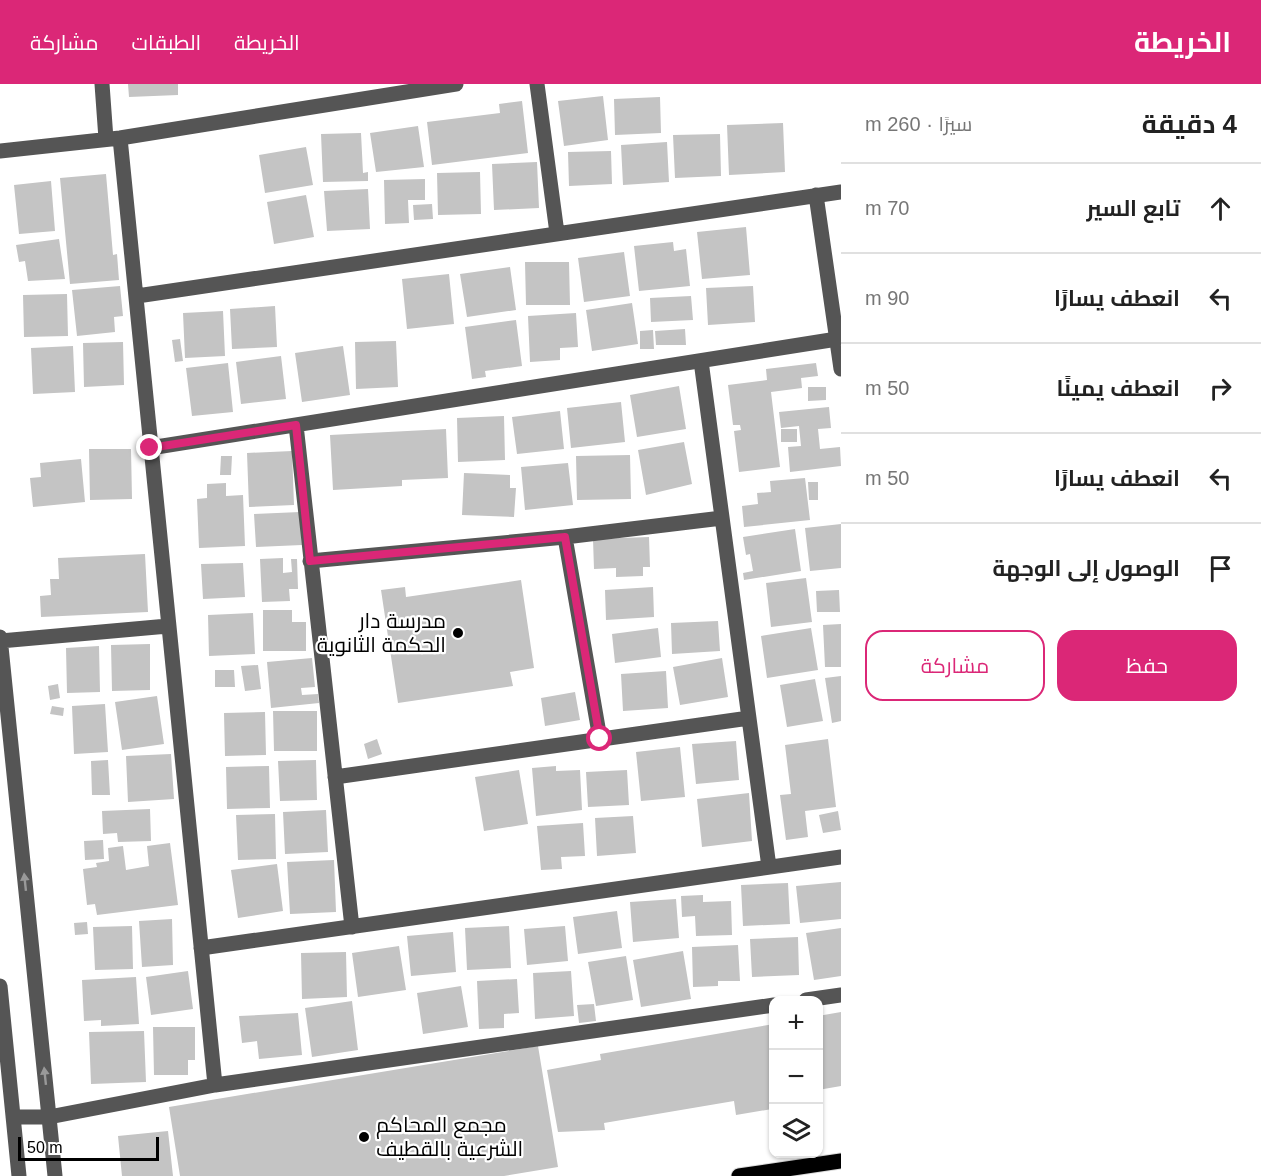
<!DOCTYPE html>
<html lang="ar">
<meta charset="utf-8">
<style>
:root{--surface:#fff;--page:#f2f2f2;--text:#222;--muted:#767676;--line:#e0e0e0;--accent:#db2777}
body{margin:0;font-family:Helvetica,Cairo,sans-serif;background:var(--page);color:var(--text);direction:rtl}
.controls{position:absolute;right:18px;bottom:18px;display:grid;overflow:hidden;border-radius:12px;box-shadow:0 2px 4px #0004}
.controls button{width:54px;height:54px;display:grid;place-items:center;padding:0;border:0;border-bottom:2px solid var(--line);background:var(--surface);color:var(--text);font:30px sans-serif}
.scale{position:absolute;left:18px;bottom:15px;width:141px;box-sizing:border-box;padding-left:6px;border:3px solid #000;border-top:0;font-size:16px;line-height:21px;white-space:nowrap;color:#000;-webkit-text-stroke:4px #fff;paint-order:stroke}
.stop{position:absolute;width:18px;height:18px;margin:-14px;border:4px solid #db2777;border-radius:50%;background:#fff}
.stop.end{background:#db2777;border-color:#fff;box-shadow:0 2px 6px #0008}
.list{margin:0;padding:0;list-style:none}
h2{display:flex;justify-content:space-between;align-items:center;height:78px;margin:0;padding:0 24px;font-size:26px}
h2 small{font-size:20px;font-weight:400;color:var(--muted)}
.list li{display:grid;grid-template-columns:39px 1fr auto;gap:18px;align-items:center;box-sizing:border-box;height:90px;padding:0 24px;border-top:2px solid var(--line)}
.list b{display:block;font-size:22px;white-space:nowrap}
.list em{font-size:20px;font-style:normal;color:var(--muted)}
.actions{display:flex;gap:12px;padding:18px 24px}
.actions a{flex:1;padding:14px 0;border:2px solid var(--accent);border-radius:18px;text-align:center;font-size:21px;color:var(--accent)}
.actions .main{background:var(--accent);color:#fff}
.icon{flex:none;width:33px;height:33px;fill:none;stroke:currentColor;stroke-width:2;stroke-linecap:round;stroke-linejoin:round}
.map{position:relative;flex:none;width:841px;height:1092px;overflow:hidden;direction:ltr}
header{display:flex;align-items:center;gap:36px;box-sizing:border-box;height:84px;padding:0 30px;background:var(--accent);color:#fff}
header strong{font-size:28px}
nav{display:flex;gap:33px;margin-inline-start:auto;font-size:21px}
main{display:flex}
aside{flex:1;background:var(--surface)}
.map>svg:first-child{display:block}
</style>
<header>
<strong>الخريطة</strong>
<nav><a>الخريطة</a><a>الطبقات</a><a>مشاركة</a></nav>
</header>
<main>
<aside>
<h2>4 دقيقة<small>سيرًا · 260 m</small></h2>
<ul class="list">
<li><svg class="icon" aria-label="ahead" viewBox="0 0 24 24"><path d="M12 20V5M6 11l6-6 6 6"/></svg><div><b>تابع السير</b></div><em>70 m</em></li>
<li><svg class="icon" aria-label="left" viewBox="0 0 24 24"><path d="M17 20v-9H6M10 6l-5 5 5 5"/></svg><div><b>انعطف يسارًا</b></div><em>90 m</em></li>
<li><svg class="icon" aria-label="right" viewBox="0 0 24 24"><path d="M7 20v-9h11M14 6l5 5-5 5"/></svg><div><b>انعطف يمينًا</b></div><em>50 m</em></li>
<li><svg class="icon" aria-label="left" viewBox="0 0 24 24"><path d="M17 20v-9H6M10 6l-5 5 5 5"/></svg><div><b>انعطف يسارًا</b></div><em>50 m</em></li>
<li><svg class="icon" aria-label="arrive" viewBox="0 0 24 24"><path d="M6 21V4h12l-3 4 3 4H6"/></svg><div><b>الوصول إلى الوجهة</b></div></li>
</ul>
<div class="actions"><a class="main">حفظ</a><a>مشاركة</a></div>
</aside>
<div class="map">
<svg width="841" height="1092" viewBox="0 0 841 1092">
<rect width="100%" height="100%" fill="#fff"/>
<!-- building -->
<path fill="#c4c4c4" d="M128,0H178V11L129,13Z
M603,12L608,56L564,62L558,17Z
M660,13L661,49L615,51L614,15Z
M522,17L528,69L432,81L427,38L500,29L499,20Z
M783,39L785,88L729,91L727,41Z
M418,42L424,83L376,88L370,49Z
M361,49L363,89L368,88V97L323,98L321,50Z
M720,50L721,92L675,94L673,51Z
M667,58L669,98L623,101L621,61Z
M306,63L313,101L265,109L259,71Z
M611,67L612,100L569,102L568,68Z
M537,78L539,124L494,126L492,80Z
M480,88L481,130L438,131L437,89Z
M106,90L113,171L117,170L119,196L70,200L60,94Z
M425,95V116H408L409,139L385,140L384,96Z
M51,97L55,147L19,150L14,101Z
M368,105L370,145L327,147L324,107Z
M306,111L314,153L274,160L267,118Z
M432,120L433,135L414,136L413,121Z
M746,143L750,191L702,195L697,148Z
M59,155L65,195L28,197L25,177L19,178L16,161Z
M673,158L674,167L686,165L690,202L639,207L634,162Z
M624,168L630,212L584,218L578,174Z
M525,178H569L570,221H526Z
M510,183L516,226L467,233L460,190Z
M449,190L454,240L407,245L402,195Z
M120,202L123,232L114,233L115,248L77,252L72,206Z
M753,202L755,238L708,241L706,204Z
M67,210L68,252L24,253L23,211Z
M691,212L693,236L651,238L650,214Z
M632,219L638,260L592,267L586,226Z
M275,222L277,263L232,265L230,225Z
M223,227L225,272L185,274L183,229Z
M576,229L578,263L560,264V276L530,278L528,232Z
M516,236L522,282L485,287L486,293L472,295L465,243Z
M685,245L686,261H656L655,247Z
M653,246L654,265H640V247Z
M180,255L183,277L175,278L172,256Z
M396,257L398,303L356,305L355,258Z
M123,258L124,301L84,303L83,259Z
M73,262L75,308L33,310L31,264Z
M343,262L350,311L302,318L295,269Z
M281,272L286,315L241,320L236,278Z
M228,279L233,328L192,332L186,284Z
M816,279L818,292L801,294L802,304L771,308L780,383L739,388L734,347L741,346L740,341H733L728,301L767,296L766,285Z
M679,302L686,345L637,353L630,311Z
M808,303H826V316L808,317Z
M621,318L625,358L571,364L567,324Z
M829,323L831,344L818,345L820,365L840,363L841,382L790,388L788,363L801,362L799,342L781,344L779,328Z
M560,327L564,365L517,370L512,333Z
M504,332L505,376L458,378L457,334Z
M446,345L448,394L402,396V402L333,406L330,351Z
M781,345H797V358H781Z
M684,358L692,400L646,411L638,366Z
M89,365H131L132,415L90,416Z
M292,367L294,421L249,423L247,369Z
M630,371L631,415L577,416L576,372Z
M221,372H232L231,391H220Z
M81,375L85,418L33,423L30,394L41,393L40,379Z
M568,379L573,421L525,426L521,383Z
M464,389L510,391V404H516L514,433L462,431Z
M805,394L810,436L744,443L742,422L758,420L757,409L771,408L770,397Z
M808,398H818V416H809Z
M226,399V412L243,411L245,462L199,464L197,415L207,414V400Z
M300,428L302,461L256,463L254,430Z
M841,440V484L810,487L805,444Z
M795,445L801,487L744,496L743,489L753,487L750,470L746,471L743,453Z
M649,453L650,483H643V492L616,493V484L594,485L593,455Z
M145,470L148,528L41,533L40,512L51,511L50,495H59L58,474Z
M283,474V489L292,488L291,475H297L298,505H289L290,517L262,518L260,475Z
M243,479L245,513L203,515L201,480Z
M806,494L812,538L771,543L766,499Z
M521,496L534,584L510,588L513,602L398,619L381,506L405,503L406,513Z
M653,503L654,533L606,536L605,506Z
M839,506L840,528H817L816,507Z
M263,526H292V538H306V567H263Z
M253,529L255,570L209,572L208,531Z
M718,537L720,567L672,570L671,539Z
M841,540V583H825L823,541Z
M658,544L661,573L615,579L612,550Z
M811,544L818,586L767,594L761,552Z
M150,560V606L112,607L111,561Z
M99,562L100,608L67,609L66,564Z
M312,574L315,603L301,604L302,611L318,610L319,619L271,624L267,578Z
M722,574L728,613L680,621L673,583Z
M258,581L261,605L245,607L241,582Z
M215,586H234L235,603H215Z
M666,587L668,624L623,627L621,590Z
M841,592V637L832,639L825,594Z
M815,595L823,637L787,643L780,601Z
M58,600L60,614L50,616L48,602Z
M575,608L580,636L545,642L541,614Z
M157,612L164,660L122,666L115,618Z
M105,620L108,668L74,670L72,622Z
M52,622L64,624L63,632L50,630Z
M273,627H317V667H274Z
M265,628L266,671L225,672L224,629Z
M377,655L382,670L368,675L364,660Z
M828,655L836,723L805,727L808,753L786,756L780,711L791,710L785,661Z
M736,657L739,696L696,700L692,660Z
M680,663L685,713L641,717L636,668Z
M171,670L174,715L128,718L126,672Z
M108,676L110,711H92L91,677Z
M316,676L317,716L280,717L278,677Z
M269,682L270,724L227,725L226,683Z
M556,682V687L580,686L582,726L536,732L532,684Z
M519,686L528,740L484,747L475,693Z
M627,686L629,721L588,723L586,688Z
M749,709L752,757L702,763L697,715Z
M150,725L151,757L118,758L117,749L103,750L102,727Z
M326,726L328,768L285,770L283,728Z
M838,727L841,746L823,749L819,731Z
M275,730L276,775L238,776L236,731Z
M633,732L636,769L597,772L595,734Z
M583,739L585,772L561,773L562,785L541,786L537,742Z
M103,756L104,775L85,776L84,757Z
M170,759L178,821L97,831L95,820L87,821L83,785L97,783L96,779L109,777L108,764L123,762L126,786L149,782L147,762Z
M334,776L336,828L290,830L287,778Z
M277,780L283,827L238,834L231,786Z
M841,798V835L800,839L796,802Z
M788,799L790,840L743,842L741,801Z
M703,811V818L731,817L732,851L696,852L695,832L682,833L681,812Z
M676,815L679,854L633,858L630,818Z
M617,827L622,864L578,870L573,833Z
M172,835L173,881L142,883L139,837Z
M87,838L88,850L75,851L74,839Z
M132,842L133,885L95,886L93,843Z
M509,842L511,884L467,886L465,844Z
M565,842L568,877L527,881L524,845Z
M841,844V892L814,896L806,849Z
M453,848L456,888L411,892L407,852Z
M798,853L799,891L752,893L750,855Z
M738,861L740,897H718V902L693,903L692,863Z
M399,862L406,906L358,913L352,869Z
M683,867L691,915L641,923L633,876Z
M346,868L347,913L302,915L301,869Z
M626,872L633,916L596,922L588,878Z
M188,887L193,925L151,931L146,893Z
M571,887L574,932L535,935L533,889Z
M136,893L139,940L101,942V936L84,937L82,896Z
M517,895L519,929L504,930V944L479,945L477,897Z
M461,902L468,943L423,950L417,909Z
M352,917L358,966L312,973L305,924Z
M594,920L596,937L579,939L577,921Z
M841,928V1002L818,1006V932Z
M298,929L302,971L259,975L257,957L242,959L239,932Z
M774,940V1014H770L772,1025L736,1031L734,1017L604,1039L605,1046L558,1048L547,986L601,976L600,970Z
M153,943H195V976H188V991H154Z
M144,947L146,998L91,1000L89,948Z
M538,962L558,1083L504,1092H180L169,1023Z
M168,1047L173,1092H122L118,1052Z"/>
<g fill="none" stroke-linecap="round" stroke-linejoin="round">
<defs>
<path id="major" d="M739,1092L841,1077"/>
</defs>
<!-- major casing -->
<use href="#major" stroke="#dbdbdb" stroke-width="17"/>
<!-- minor -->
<path stroke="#555" stroke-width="15" d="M102,0L106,55
M537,0L557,149
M120,54L215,1001
M0,67L120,54L456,0
M816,111L841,285
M137,212L841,108
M701,277L769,783
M296,341L352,843
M150,364L837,255
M565,453L600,655
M310,477L565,453L722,434
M0,553L55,1092
M0,557L168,542
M335,693L749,634
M201,864L841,773
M0,902L19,1092
M806,916L841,911
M13,1033H49L215,1001L774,921"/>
<!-- major -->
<use href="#major" stroke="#000" stroke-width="15"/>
</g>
<!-- one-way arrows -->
<defs><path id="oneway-solid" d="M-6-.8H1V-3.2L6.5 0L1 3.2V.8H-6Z" transform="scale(1.5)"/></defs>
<g fill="#999">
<use href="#oneway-solid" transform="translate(25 798) rotate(-96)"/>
<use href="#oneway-solid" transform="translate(45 992) rotate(-96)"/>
</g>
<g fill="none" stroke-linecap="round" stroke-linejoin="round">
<!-- route -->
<path stroke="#db2777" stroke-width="8" d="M150,364L296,341L310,477L565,453L600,655"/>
</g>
<!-- markers -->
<g fill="#000" stroke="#fff" stroke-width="2">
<circle cx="458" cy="549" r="6"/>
<circle cx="364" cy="1053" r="6"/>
</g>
<g text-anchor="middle" stroke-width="4.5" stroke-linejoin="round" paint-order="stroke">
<!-- poi labels -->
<g font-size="21" fill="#000" stroke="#fff" text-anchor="end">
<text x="446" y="544">مدرسة دار<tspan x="446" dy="24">الحكمة الثانوية</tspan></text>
<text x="376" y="1048" text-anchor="start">مجمع المحاكم<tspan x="376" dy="24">الشرعية بالقطيف</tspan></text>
</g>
</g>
</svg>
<div class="controls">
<button>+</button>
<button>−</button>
<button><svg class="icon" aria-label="layers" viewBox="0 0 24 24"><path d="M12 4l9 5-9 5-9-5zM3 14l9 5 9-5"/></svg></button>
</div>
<div class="scale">50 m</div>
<div class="stop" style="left:600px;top:655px"></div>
<div class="stop end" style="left:150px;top:364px"></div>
</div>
</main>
